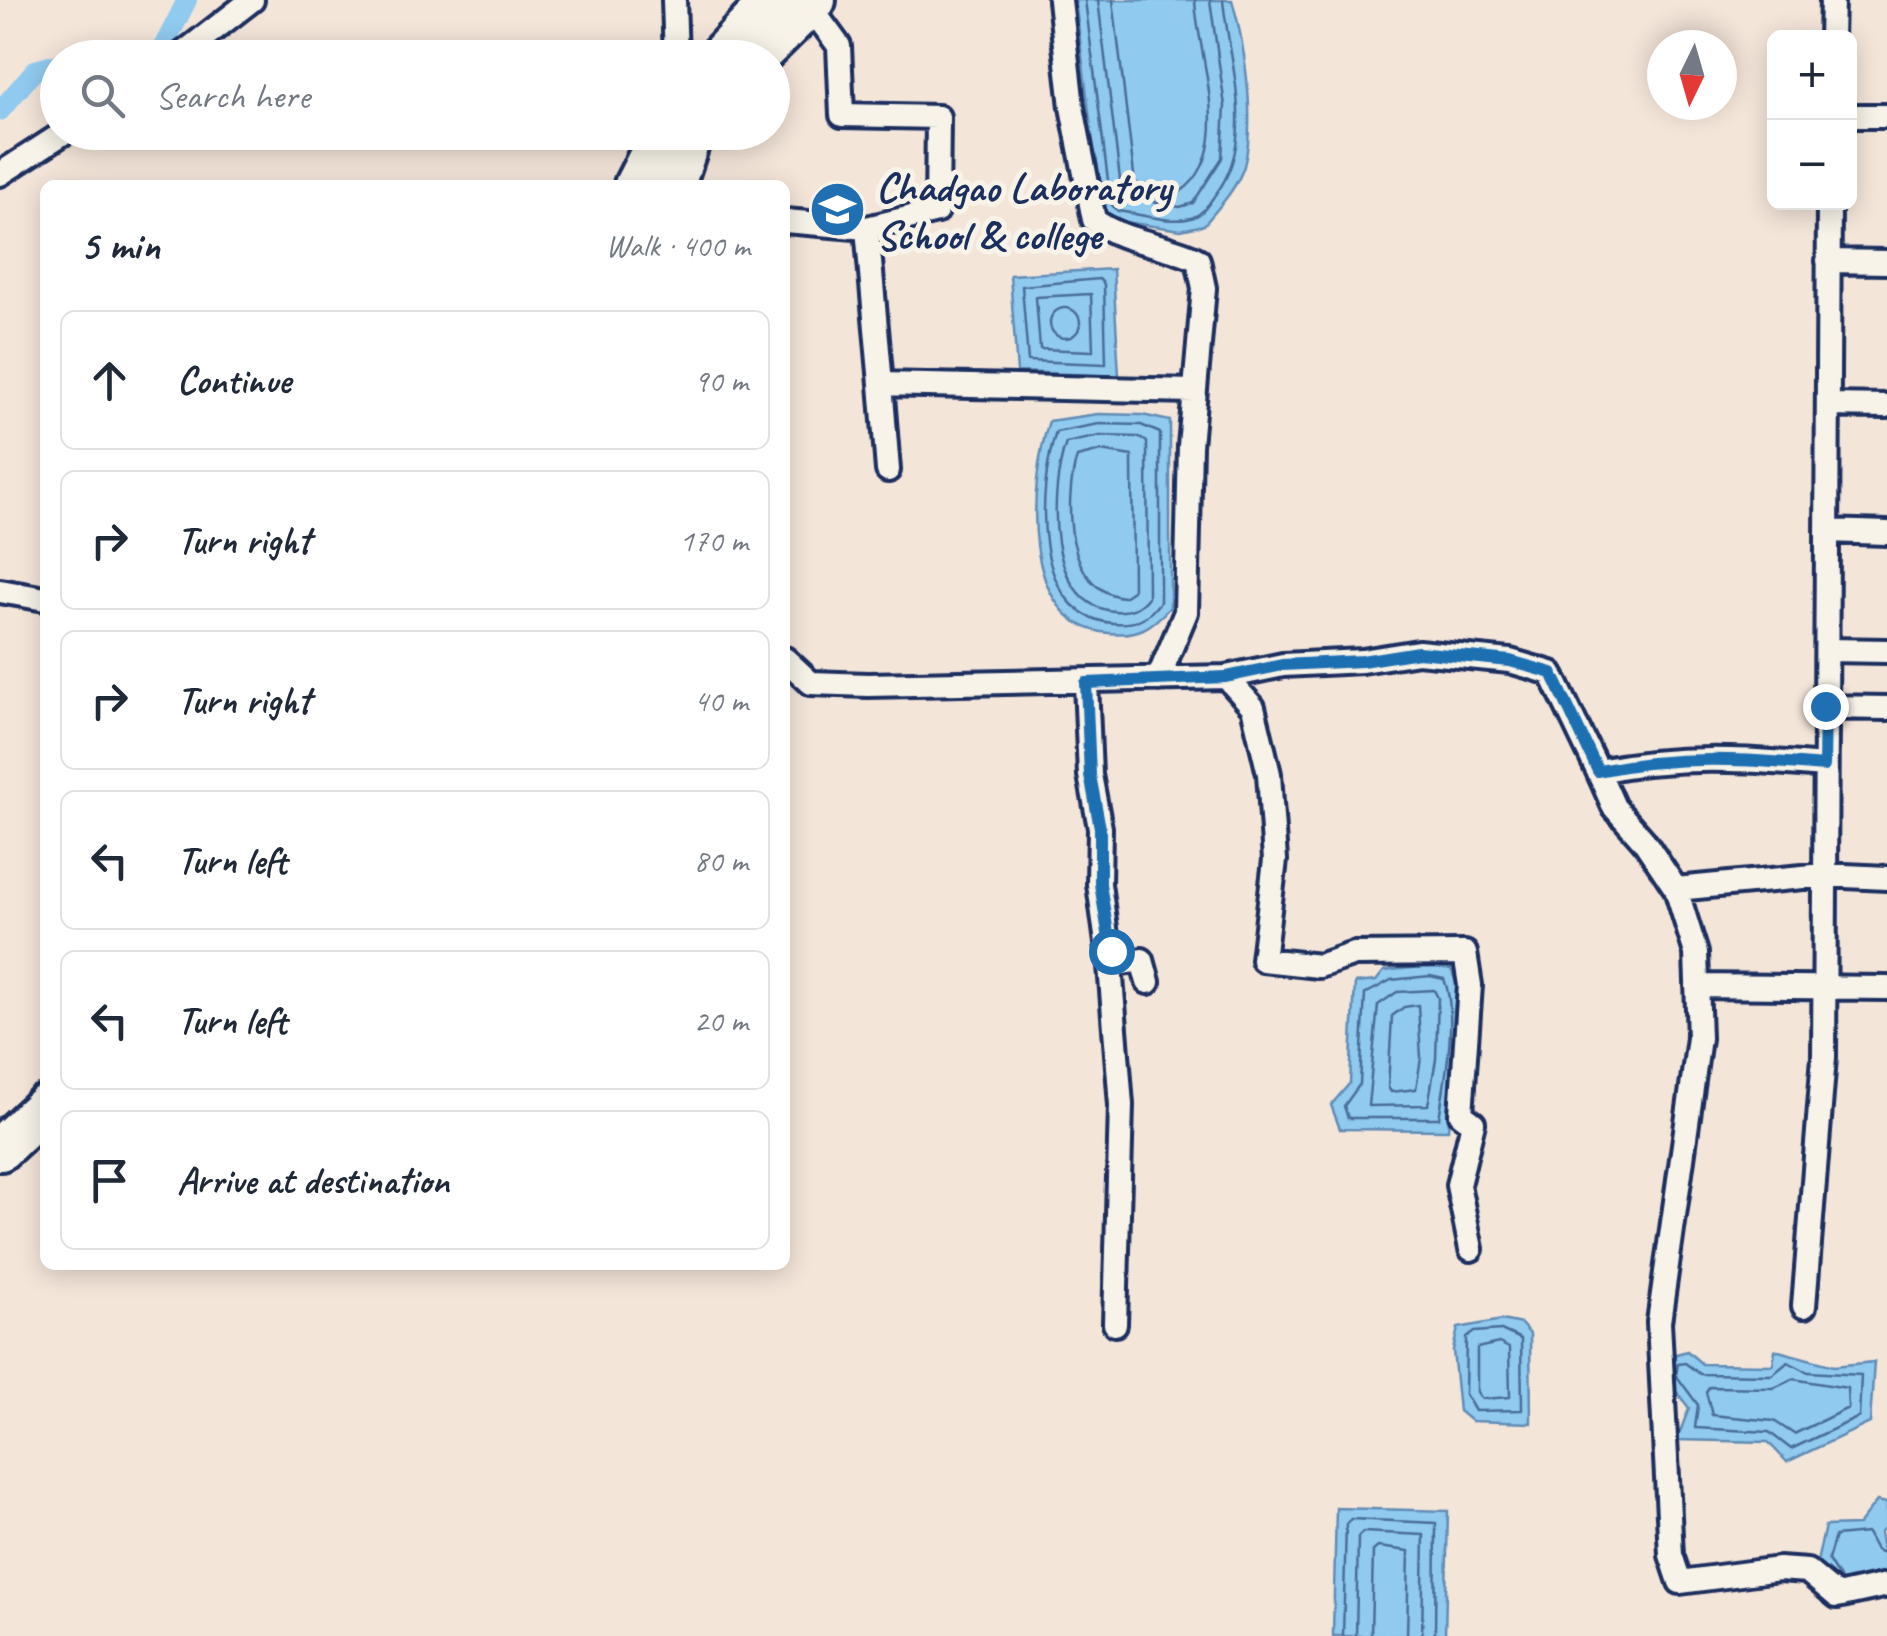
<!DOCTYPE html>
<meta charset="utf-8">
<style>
:root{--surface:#fff;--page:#f6f6f7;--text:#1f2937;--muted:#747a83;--line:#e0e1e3}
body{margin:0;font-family:Caveat,sans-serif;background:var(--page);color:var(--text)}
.controls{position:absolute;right:30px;top:30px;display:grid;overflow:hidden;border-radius:15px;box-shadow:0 5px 25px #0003}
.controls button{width:90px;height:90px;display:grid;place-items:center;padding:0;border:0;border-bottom:2px solid var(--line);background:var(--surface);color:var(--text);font:50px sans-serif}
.compass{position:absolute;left:1647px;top:30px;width:90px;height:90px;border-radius:50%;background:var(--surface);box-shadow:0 5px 25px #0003;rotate:185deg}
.stop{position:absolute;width:30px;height:30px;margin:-22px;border:8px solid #1f6fb2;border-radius:50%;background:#fff}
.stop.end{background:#1f6fb2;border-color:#fff;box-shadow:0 2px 10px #0008}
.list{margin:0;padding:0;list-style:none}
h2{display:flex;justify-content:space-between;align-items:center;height:130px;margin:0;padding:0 40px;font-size:42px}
h2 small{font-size:32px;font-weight:400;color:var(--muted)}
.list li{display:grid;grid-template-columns:65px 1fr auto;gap:30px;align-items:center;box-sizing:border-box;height:140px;margin:0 20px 20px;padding:0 20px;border:2px solid var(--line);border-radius:15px}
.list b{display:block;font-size:38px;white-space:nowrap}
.list em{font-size:32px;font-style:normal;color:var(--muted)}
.icon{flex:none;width:55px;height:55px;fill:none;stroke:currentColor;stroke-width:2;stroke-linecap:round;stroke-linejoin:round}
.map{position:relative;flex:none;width:1887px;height:1636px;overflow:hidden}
.search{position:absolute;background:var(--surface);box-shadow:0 5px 25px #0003;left:40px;top:40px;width:750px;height:110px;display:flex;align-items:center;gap:25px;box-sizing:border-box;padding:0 35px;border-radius:55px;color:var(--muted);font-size:38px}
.panel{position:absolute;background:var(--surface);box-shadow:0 5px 25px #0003;left:40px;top:180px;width:750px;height:1090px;border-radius:15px}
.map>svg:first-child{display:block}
</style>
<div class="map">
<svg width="1887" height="1636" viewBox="0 0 1887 1636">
<rect width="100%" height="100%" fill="#f4e5d9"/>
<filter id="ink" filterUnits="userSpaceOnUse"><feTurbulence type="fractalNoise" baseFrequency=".01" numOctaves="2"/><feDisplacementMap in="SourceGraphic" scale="20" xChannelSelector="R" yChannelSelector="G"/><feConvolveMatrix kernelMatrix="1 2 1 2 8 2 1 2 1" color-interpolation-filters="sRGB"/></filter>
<g filter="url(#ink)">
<!-- water -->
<path fill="#90caef" stroke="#618cb5" stroke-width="2.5" d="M1075,0H1232C1245,44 1256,121 1244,166C1237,188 1219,207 1204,225L1181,230L1111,220L1101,208Z
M1113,269L1119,376L1017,372L1010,275Z
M1098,414L1142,415L1170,421V607C1151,628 1138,636 1109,633C1018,625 1029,483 1049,421Z
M1430,966L1451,969L1461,995L1448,1130L1340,1129L1331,1105L1350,1083L1355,983L1376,981L1384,971Z
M1502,1320L1521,1324L1530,1334L1531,1423L1471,1421L1459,1411L1453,1350L1458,1328Z
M1775,1350L1834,1366L1874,1362L1870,1423L1787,1462L1768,1442L1677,1440L1689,1408L1666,1378V1357L1687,1351L1702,1364L1773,1365Z
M1877,1501L1887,1503V1526L1880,1532L1887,1573L1853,1593L1835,1591L1817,1562L1825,1526L1858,1525Z
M1336,1508L1448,1511L1445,1636H1333Z"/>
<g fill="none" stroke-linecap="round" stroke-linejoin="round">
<!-- shore -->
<path stroke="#4a6d98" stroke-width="2.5" d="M1085,0L1111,204L1118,211C1140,214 1173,225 1194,217C1203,214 1209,203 1215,195C1258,140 1229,62 1223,0
M1098,0L1122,196L1180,207L1193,203L1222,158L1225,106L1210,0
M1113,0L1135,183L1180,192C1238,153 1197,54 1195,0
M1099,279L1104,284L1106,364L1028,361L1022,286Z
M1091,294L1093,351L1040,349L1036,297Z
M1050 323a15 15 0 1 1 30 0a15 15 0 1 1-30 0Z
M1099,424L1141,425L1160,433V602C1147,619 1135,625 1113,623C1031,616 1037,490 1056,432Z
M1100,436L1139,437L1147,442L1148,597C1139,609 1129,612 1114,611C1046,605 1049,491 1066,443Z
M1101,451L1132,456L1133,591L1124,597C1066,592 1063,502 1077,457Z
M1430,976L1444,979C1458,1012 1445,1082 1439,1118H1348L1344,1106L1360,1084L1365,994L1391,980Z
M1434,990L1438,998L1436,1059L1428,1105L1368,1106L1378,1005L1397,992Z
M1418,1005L1421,1058L1416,1089L1391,1092L1388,1087L1392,1016L1404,1007Z
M1501,1330L1521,1339L1522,1410L1475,1411L1465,1394L1466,1338L1474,1332Z
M1499,1343L1509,1348L1510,1397L1482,1399L1477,1392V1348Z
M1788,1362L1808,1372L1861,1375L1859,1417L1791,1449L1769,1432L1695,1428L1698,1405L1676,1375L1678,1364L1685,1363L1700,1374L1772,1375Z
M1793,1379L1847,1388L1848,1408L1794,1434L1774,1421L1712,1415L1706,1392L1709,1387L1774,1388Z
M1841,1581L1828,1560L1835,1536L1867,1533L1876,1550L1887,1554
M1343,1636L1346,1524L1351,1519L1436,1523L1435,1636
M1356,1636L1358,1537L1363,1532L1424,1535L1422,1636
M1371,1636L1373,1551L1378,1547L1409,1551L1407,1636"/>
<!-- canal -->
<path stroke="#90caef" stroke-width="20" d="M158,58L187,0
M0,111L35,70L58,64"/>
<defs>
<path id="street" d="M674,0L676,58
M1060,0L1072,107L1094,220C1124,243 1165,243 1198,260L1204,288L1190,446L1186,612L1158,679
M809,5L839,46L842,115L938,117L937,211L867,228
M1831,38L1832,0
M177,58L252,0
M1850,116H1887
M0,174L65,132
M785,221L867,228L881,384L1194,391
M1828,261L1887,262
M881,384L888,470
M1828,405L1887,406
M1827,531L1887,533
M0,591L45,599
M1827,650L1887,651
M785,659L811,683L868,685L1226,677L1283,665L1362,661L1418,652L1510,661L1551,673L1598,771
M1226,677L1253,707L1269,774L1275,860L1263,960L1319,966L1354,954L1465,953L1470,985L1461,1114L1473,1123L1458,1185L1471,1249
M1086,683L1090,775L1100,828L1099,884L1110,965L1142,960L1148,982
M1825,707L1887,708
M1824,766C1746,759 1675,755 1598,771L1614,807L1644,841L1676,889L1696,953L1699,1038L1659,1322L1671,1555L1680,1582L1779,1569L1807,1571L1837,1596L1887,1585
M1676,889L1824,875L1887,878
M1110,965L1121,1105L1115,1324
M1697,986L1887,988
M1804,1306L1824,1057L1829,202"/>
<path id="highway" d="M719,58L767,7
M755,58L814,0
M636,185L663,132
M673,185L691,132
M0,1149L45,1107"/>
</defs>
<!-- street casing -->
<use href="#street" stroke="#1b2f5e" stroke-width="30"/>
<!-- highway casing -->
<use href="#highway" stroke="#1b2f5e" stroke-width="50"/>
<!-- street -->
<use href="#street" stroke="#f7f3e8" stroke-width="22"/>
<!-- highway -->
<use href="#highway" stroke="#f7f3e8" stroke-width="42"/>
</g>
</g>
<g fill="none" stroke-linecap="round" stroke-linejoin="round" filter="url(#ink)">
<!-- route -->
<path stroke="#1f6fb2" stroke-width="12" d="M1111,951L1100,884V828L1090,775L1086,683L1226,677L1282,665L1362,661L1418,652L1510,661L1552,673L1598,771C1675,755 1746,759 1824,766L1825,706"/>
</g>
<!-- icons -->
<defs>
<symbol id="university-disc" viewBox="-11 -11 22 22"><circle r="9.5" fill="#1f6fb2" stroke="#f7f3e8"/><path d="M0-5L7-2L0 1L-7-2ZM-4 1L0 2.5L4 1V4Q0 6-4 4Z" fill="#fff"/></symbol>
</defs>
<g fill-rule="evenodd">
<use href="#university-disc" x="806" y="178" width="63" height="63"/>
</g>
<g text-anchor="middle" stroke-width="10" stroke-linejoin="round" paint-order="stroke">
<!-- poi labels -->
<g font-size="42" font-weight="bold" fill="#1b2f5e" stroke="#f7f3e8" text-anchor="start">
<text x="876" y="201">Chadgao Laboratory<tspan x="876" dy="48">School &amp; college</tspan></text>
</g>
</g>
</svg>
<div class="controls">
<button>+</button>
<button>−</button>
</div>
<svg class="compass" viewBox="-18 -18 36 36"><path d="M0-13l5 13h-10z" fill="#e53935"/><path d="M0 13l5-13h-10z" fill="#747a83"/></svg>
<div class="stop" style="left:1111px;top:951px"></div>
<div class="stop end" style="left:1825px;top:706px"></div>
<div class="search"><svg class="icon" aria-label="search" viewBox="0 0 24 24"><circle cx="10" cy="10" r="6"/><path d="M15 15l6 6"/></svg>Search here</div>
<section class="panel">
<h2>5 min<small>Walk · 400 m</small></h2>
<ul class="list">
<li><svg class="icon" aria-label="ahead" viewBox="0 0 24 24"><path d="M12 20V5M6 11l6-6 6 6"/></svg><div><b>Continue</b></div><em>90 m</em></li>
<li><svg class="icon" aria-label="right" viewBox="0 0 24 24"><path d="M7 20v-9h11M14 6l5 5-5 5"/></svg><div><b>Turn right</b></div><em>170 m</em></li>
<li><svg class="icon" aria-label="right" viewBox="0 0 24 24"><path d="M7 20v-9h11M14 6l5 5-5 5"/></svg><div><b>Turn right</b></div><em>40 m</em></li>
<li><svg class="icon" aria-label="left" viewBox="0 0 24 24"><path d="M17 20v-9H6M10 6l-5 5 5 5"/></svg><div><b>Turn left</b></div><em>80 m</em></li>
<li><svg class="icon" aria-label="left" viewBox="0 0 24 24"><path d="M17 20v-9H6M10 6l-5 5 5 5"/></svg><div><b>Turn left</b></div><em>20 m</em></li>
<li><svg class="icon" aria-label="arrive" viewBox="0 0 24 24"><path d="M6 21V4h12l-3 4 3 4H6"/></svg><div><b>Arrive at destination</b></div></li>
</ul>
</section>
</div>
